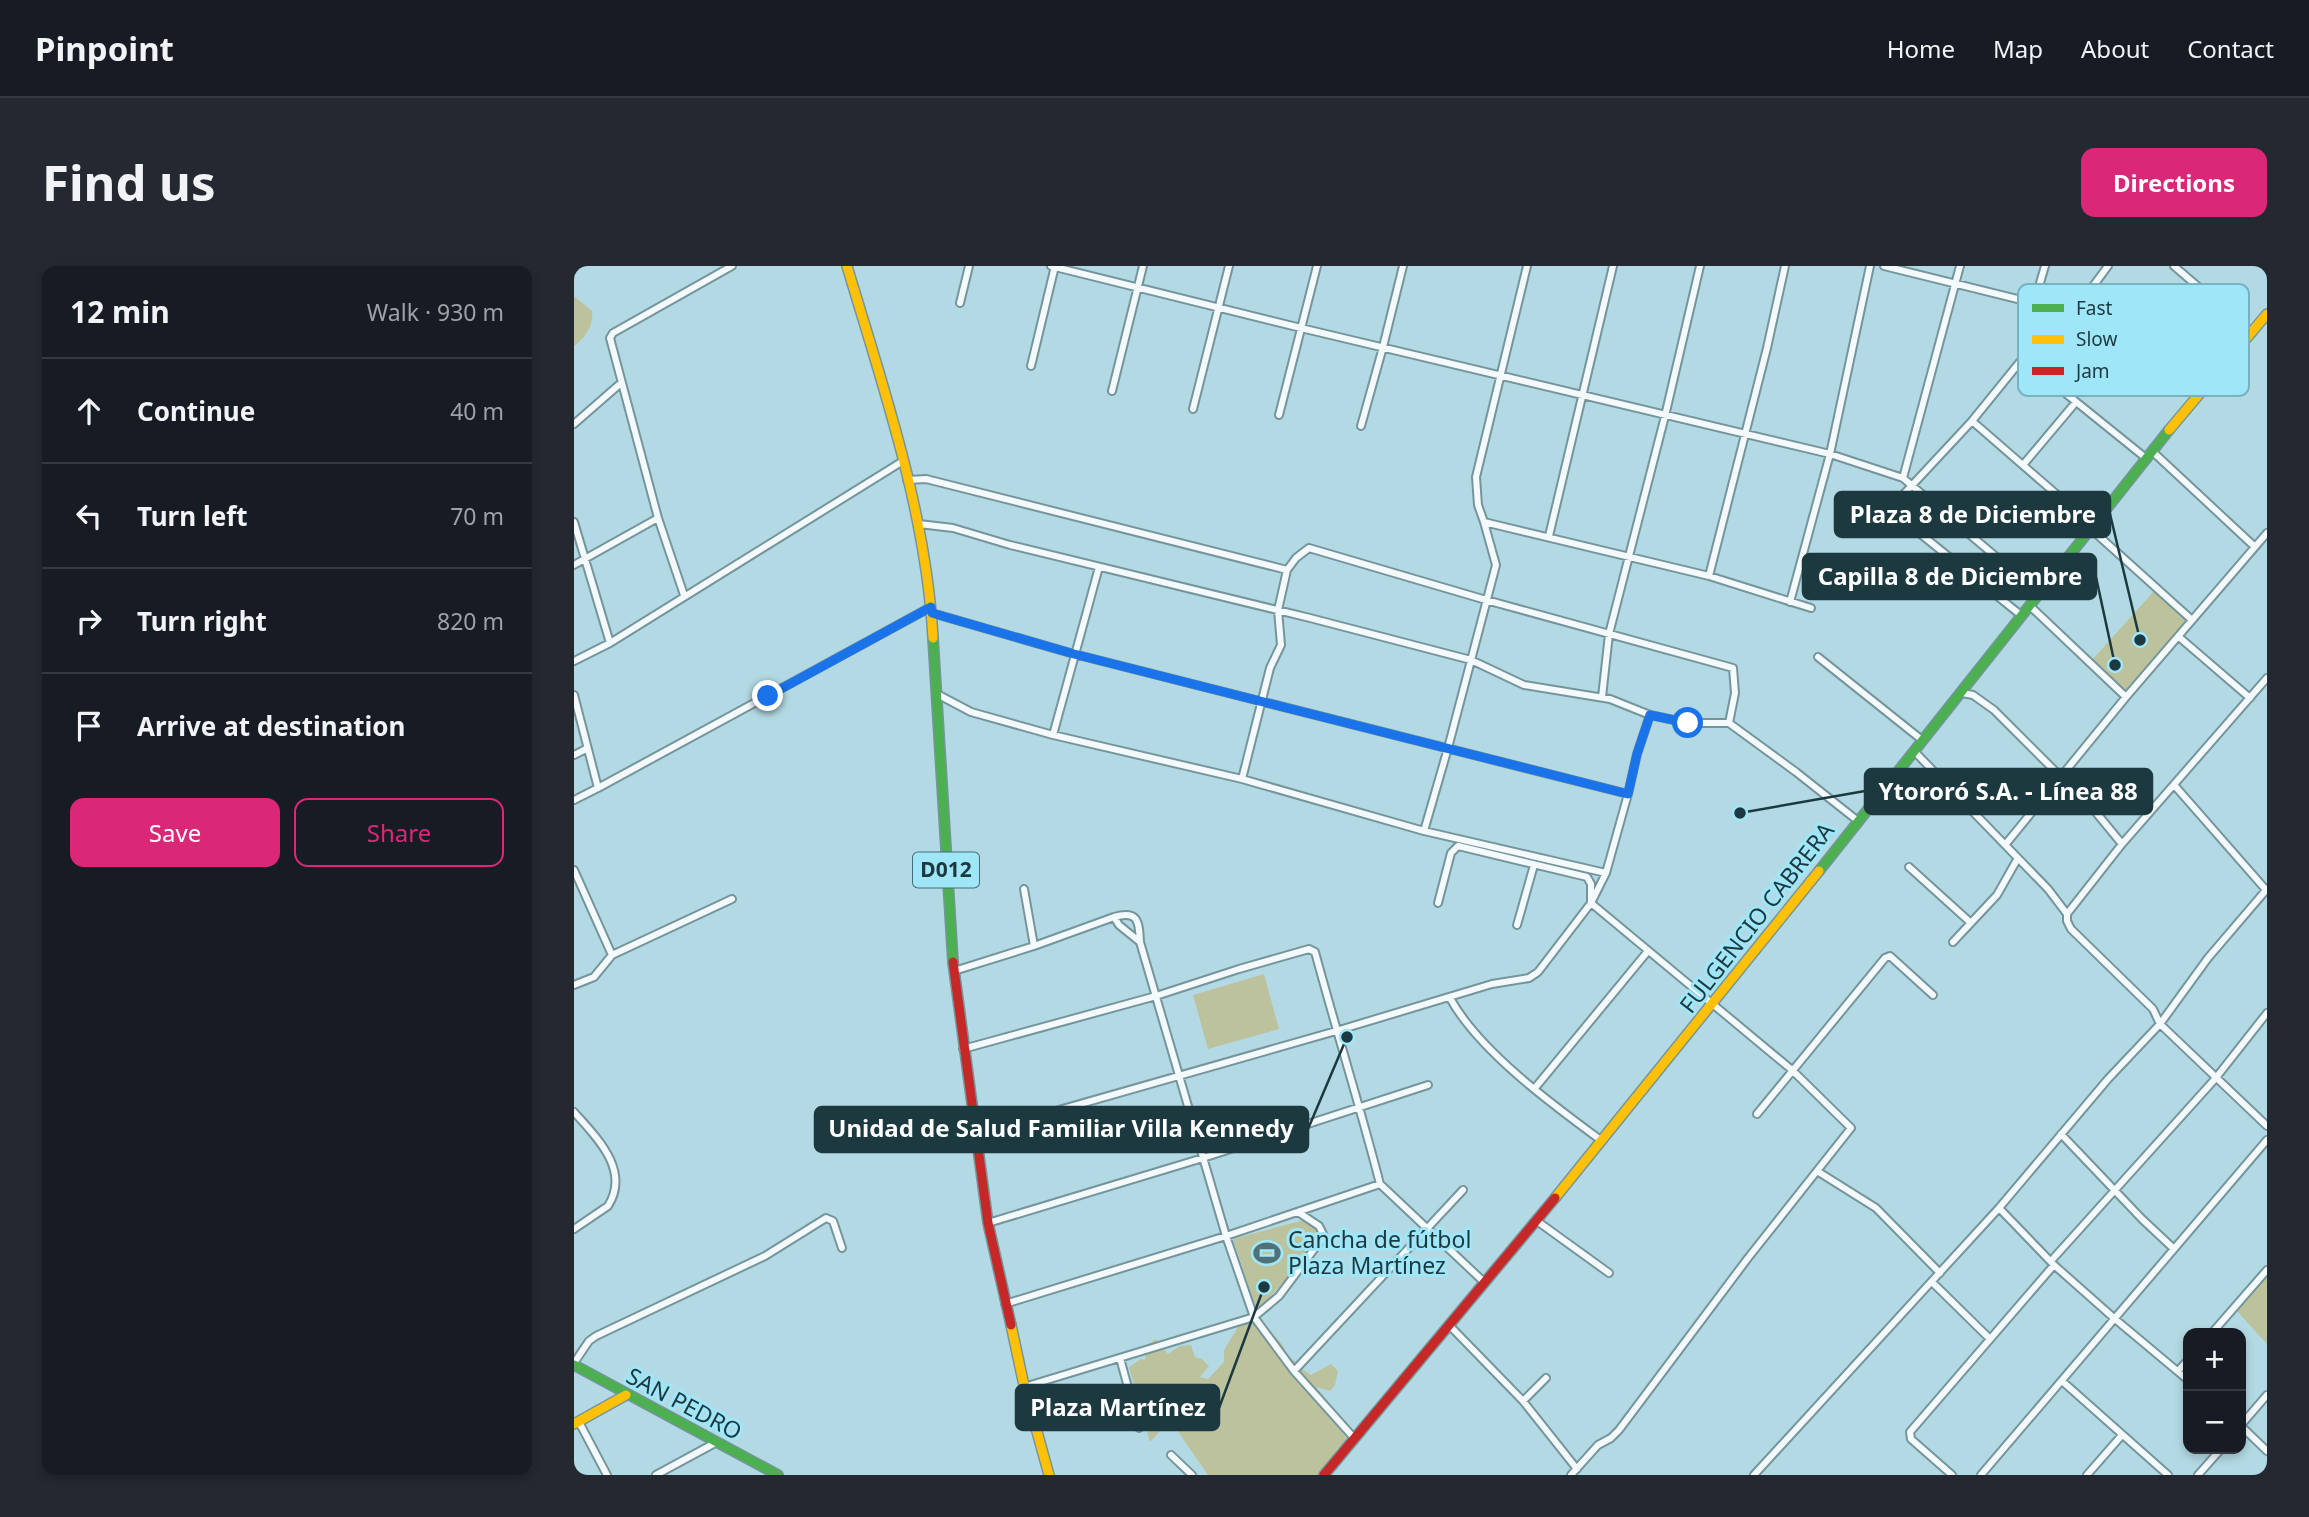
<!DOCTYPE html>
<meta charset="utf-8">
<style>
:root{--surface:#171b24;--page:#242831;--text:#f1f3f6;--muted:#9ea1a6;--line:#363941;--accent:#db2777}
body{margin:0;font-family:"Noto Sans",sans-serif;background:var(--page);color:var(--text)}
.controls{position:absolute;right:21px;bottom:21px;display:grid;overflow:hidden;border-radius:14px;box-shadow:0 4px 10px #0003}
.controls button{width:63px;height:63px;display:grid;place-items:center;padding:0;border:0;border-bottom:2px solid var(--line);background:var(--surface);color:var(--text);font:35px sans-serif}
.stop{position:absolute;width:21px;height:21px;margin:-16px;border:5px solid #1a73e8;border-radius:50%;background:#fff}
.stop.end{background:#1a73e8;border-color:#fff;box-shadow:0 2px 7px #0008}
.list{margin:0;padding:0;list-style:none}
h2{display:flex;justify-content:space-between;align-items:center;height:91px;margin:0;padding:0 28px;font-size:30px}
h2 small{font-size:23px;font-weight:400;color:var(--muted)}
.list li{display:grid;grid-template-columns:46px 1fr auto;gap:21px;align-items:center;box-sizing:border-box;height:105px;padding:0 28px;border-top:2px solid var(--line)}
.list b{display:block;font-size:26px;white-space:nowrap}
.list em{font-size:23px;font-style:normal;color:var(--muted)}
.actions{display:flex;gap:14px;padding:21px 28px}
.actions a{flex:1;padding:16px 0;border:2px solid var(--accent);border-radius:14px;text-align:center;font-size:24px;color:var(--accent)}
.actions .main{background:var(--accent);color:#fff}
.icon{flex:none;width:38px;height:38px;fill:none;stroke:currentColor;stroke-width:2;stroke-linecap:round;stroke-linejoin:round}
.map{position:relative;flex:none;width:1693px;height:1209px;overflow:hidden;border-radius:14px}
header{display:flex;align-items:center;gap:42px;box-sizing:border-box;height:98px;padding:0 35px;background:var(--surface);border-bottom:2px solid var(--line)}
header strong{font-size:33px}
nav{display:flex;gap:38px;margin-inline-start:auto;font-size:24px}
.intro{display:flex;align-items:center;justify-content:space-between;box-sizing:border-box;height:168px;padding:0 42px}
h1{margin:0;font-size:49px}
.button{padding:18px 32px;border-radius:14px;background:var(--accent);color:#fff;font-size:24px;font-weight:700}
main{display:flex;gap:42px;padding:0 42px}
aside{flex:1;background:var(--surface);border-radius:14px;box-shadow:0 4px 10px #0003}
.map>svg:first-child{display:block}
</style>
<header>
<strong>Pinpoint</strong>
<nav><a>Home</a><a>Map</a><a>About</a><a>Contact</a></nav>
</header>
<div class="intro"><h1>Find us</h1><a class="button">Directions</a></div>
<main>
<aside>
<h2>12 min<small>Walk · 930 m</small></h2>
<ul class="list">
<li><svg class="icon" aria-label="ahead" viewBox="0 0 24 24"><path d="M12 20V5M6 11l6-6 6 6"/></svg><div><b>Continue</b></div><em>40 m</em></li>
<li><svg class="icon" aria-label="left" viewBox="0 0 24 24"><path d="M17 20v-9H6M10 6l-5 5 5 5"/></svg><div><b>Turn left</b></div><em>70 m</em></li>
<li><svg class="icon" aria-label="right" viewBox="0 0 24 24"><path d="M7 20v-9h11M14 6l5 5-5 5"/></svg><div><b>Turn right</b></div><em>820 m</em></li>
<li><svg class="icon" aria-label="arrive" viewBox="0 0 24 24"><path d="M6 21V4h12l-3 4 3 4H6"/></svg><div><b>Arrive at destination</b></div></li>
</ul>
<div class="actions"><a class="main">Save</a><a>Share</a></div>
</aside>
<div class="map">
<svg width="1693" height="1209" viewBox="0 0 1693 1209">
<rect width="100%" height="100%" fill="#b3dae4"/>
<!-- green -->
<path fill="#bcc29c" d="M0,30L18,45C20,60 11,72 0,80Z
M1581,324L1613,354L1552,426L1518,394Z
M690,708L705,763L634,783L619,729Z
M730,954L739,959L746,969L727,997L683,1045L659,973Z
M1693,1010V1078L1662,1044Z
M686,1052C694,1067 711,1075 713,1091L721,1095L722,1099C729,1102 731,1106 737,1109L757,1098L764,1105L761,1119L756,1125L742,1121L762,1145L760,1154L774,1175L770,1181L762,1183L767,1194L763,1203L754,1209H634L596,1154L576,1176L555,1101L567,1093L571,1094L573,1079L582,1073L594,1088L606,1080L617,1079L621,1091L628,1093L635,1100L626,1111L634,1113L650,1096V1084L664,1061Z"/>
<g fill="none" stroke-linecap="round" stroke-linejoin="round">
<defs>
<path id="street" d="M477,0L727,62L1256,188L1329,212L1466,328
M953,0L902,211L904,239L910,256L1135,310L1237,342
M1310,0L1488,44L1508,35L1534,0
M1600,0L1678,67
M1508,35L1622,130
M386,37L395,0
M1460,37L1471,0
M1449,93L1573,193
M457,100L481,0
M538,125L569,0
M619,143L655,0
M705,149L743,0
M1398,155L1519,260
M0,158L47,117
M787,160L809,81L829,0
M1579,186L1681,281
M1449,199L1502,136
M1329,212L1386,0
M333,214L352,213L713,304
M84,252L36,72L39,67L158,0
M0,256L36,377
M345,258L379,262L436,279L736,352L897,394L950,419L1036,433L1076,449
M1517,263L1618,354
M975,270L1039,0
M0,299L84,252L110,329
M1135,310L1193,82L1211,0
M1216,336L1256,188L1296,0
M1456,340L1552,431
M358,347L500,388L1054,528L1032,607L1017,637L964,706L955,712L918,718L762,765L401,868
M1448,350L1333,257L1325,249V242L1329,229L1398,155L1488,44
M1605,371L1676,432
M1244,391L1348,474
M0,395L36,377L329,195
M1693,412L1548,578L1493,648V655L1497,663L1579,743L1586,758L1693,860
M1388,427L1399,429L1420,444L1520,544L1548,578
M363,428L397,446L479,469L668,513L850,565L1032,607
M0,429L24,522L357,341
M1028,431L1035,368L1091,150L1126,0
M479,469L525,301
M1340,485L1474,623L1493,648
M0,489L12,483
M668,513L696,402L707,379L704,344L713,304L722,292L735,282L912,334L1159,402L1161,427L1155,457L1222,506L1284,555
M1601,520L1693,625
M1054,528L1063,488L1076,449L1114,457H1155
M0,534L24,522
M850,565L874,482L922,299L910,256
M1431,579L1552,431L1693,267
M1335,601L1397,657
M0,604L38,689L158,633
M450,623L460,680
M864,637L877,587L884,580L1013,611L1017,618V637L1218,804L1277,862L1174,992L1045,1164L1037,1172L1024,1179L997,1209
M540,651L545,659L566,676
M943,659L960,599
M1379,676L1423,629L1444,592
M380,705L460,680L540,651C564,644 565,655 566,676L652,970L680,1051L720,1105L780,1172
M0,719L20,711L38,689
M876,732C905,785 979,839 1028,875
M389,783L582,730L665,703L735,683L741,686C762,764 786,840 806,918L652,970L431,1038
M961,822L1074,685
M0,846C22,871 57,904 34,940L0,963
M1183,848L1311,692L1316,690L1359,729
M1487,868L1568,953L1600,983
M1243,905L1302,942L1366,1007
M806,918L911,1017
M1425,942L1480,999L1541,1053L1614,1114
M963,955L1035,1007
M414,957L629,892L854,819
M1477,995L1641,813L1693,747
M1358,1016L1416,1073
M876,1060L949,1135L1003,1203
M1638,1067L1693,1004
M546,1092L565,1162
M0,1097L15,1075L22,1070L191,990L252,952L259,955L268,982
M720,1105L889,924
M1604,1105L1614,1094
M1488,1115L1594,1209
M450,1121L680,1051L705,1030L750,970L745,960L724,946
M949,1135L972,1112
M5,1156L33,1209
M1667,1159L1693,1129
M1667,1160L1693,1185
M597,1189L618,1209
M82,1209L141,1177
M1180,1209L1425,942L1534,813L1586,758L1634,692L1693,623
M1378,1209L1337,1173L1336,1166L1480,999
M1407,1209L1693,874
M1513,1209L1548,1169
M1624,1209L1647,1183"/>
<path id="fast" d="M359,372L379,696
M1245,605L1595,164
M0,1099L204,1209"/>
<path id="slow" d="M273,0C309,121 352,245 359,372
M1595,164L1693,48
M981,932L1245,605
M437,1059L449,1115L475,1209
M0,1158L52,1129"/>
<path id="jam" d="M379,696L414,957L437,1059
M750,1209L981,932"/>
</defs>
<!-- street casing -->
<use href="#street" stroke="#75959c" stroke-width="10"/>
<!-- fast casing -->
<use href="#fast" stroke="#75959c" stroke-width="12"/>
<!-- slow casing -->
<use href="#slow" stroke="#75959c" stroke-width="12"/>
<!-- jam casing -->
<use href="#jam" stroke="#75959c" stroke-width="12"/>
<!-- street -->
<use href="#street" stroke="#f4f9fb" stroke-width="6"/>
<!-- fast -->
<use href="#fast" stroke="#4caf50" stroke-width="9"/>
<!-- slow -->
<use href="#slow" stroke="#ffc107" stroke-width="9"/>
<!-- jam -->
<use href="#jam" stroke="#c62828" stroke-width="9"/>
</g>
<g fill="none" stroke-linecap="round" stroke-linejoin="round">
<!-- route -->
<path stroke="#1a73e8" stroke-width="9" d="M194,430L357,341L358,347L500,388L1054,528L1063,488L1076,449L1114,457"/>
</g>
<!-- icons -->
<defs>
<symbol id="stadium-bare" viewBox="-9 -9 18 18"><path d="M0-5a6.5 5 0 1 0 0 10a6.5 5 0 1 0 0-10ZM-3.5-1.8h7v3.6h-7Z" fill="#517179" stroke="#9fe6f8" stroke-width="2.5" paint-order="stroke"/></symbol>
</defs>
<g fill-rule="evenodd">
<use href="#stadium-bare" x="674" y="968" width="38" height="38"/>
</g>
<g text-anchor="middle" stroke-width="6" stroke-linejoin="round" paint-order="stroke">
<!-- shield labels -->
<rect fill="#9fe6f8" stroke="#436d77" stroke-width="2" x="339" y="586.5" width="66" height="35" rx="5"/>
<g font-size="21" font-weight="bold" fill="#1c3940">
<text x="372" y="611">D012</text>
</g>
<!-- street labels -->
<g font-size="23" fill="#1c3940" stroke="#9fe6f8">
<text transform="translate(1183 652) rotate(-52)" y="8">FULGENCIO CABRERA</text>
<text transform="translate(110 1138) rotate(28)" y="8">SAN PEDRO</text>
</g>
<!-- poi labels -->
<g font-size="23" fill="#1c3940" stroke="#9fe6f8" text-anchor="start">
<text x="714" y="982">Cancha de fútbol<tspan x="714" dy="26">Plaza Martínez</tspan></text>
</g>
</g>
<!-- legend -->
<rect x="1444" y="18" width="231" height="112" rx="10" fill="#9fe6f8" stroke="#78b2c1" stroke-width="2"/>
<rect x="1458" y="38" width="32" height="8" fill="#4caf50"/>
<rect x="1458" y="69" width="32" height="9" fill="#ffc107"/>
<rect x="1458" y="101" width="32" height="8" fill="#c62828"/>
<g font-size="19" fill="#1c3940">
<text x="1502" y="49">Fast</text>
<text x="1502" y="80">Slow</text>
<text x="1502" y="112">Jam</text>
</g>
<!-- callouts -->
<path fill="none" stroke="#1c3940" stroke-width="2.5" d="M1566 374L1536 248M1541 399L1522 311M1166 547L1291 525M773 771L734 863M690 1021L645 1142"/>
<g fill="#1c3940" stroke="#9fe6f8" stroke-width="2.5">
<circle cx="1566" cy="374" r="7"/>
<circle cx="1541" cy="399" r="7"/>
<circle cx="1166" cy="547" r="7"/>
<circle cx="773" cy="771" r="7"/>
<circle cx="690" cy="1021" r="7"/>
</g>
<g fill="#1c3940" stroke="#1c3940" stroke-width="2.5">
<rect x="1261" y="226" width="275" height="45" rx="7"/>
<rect x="1229" y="288" width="293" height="45" rx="7"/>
<rect x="1291" y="503" width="287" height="45" rx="7"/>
<rect x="241" y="841" width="493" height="45" rx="7"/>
<rect x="442" y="1119" width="203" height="45" rx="7"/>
</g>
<g font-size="24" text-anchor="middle" font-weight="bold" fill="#fff">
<text x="1399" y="257">Plaza 8 de Diciembre</text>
<text x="1376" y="319">Capilla 8 de Diciembre</text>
<text x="1434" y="534">Ytororó S.A. - Línea 88</text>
<text x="487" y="871">Unidad de Salud Familiar Villa Kennedy</text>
<text x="544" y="1150">Plaza Martínez</text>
</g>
</svg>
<div class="controls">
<button>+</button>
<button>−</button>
</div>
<div class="stop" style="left:1114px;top:457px"></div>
<div class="stop end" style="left:194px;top:430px"></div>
</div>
</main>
